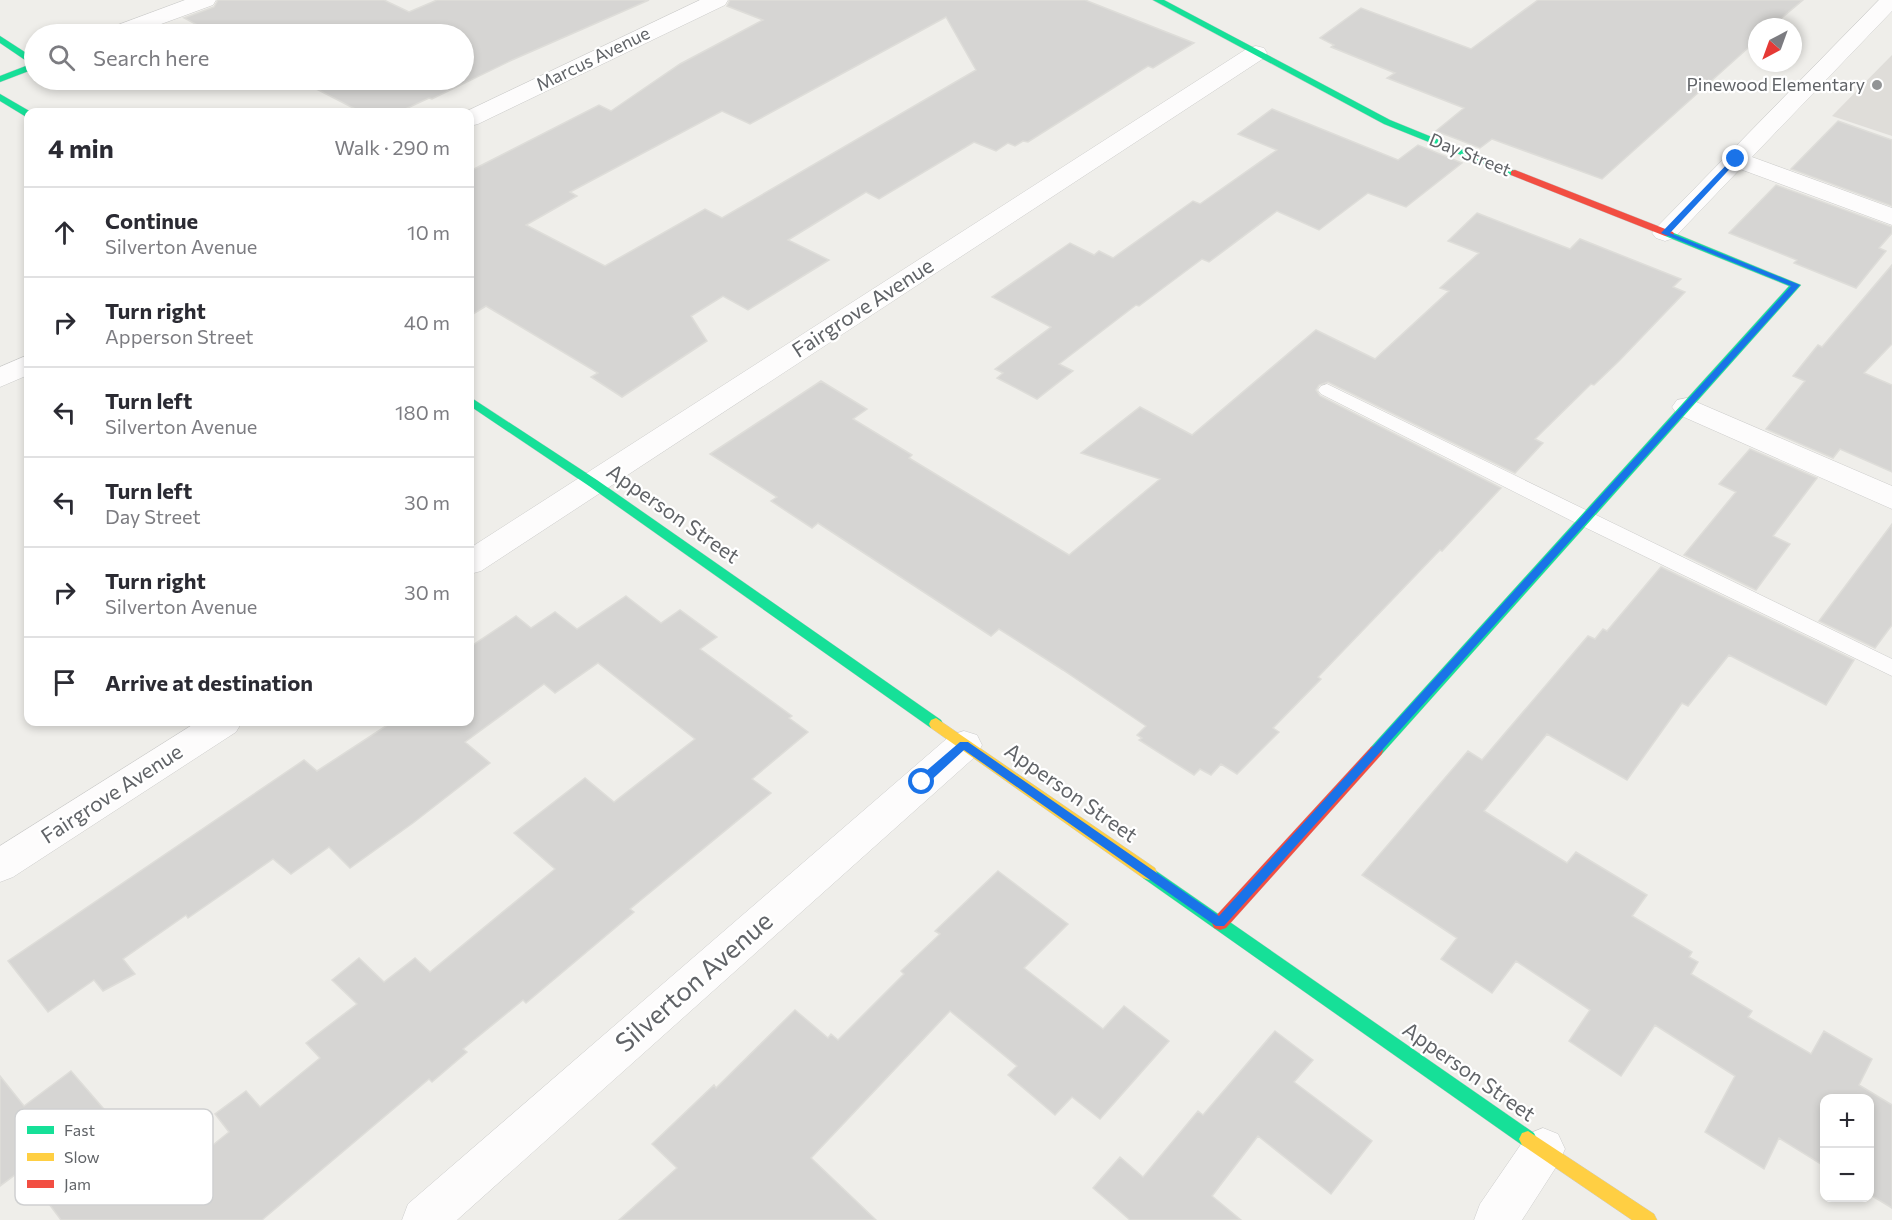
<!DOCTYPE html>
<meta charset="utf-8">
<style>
:root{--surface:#fff;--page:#f7f7f7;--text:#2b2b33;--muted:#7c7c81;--line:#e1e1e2}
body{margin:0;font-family:Commissioner,sans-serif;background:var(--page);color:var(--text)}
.controls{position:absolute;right:18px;bottom:18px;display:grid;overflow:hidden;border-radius:12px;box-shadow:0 3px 9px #0003}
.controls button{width:54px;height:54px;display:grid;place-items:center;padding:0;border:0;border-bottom:2px solid var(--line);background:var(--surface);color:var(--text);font:30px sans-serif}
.compass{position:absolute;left:1748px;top:18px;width:54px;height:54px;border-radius:50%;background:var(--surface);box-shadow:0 3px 9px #0003;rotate:221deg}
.stop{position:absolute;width:18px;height:18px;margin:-14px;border:4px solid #1a73e8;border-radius:50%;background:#fff}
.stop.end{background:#1a73e8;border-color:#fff;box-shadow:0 2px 6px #0008}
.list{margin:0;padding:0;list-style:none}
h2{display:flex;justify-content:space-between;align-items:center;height:78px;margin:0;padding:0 24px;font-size:26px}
h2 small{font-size:20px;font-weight:400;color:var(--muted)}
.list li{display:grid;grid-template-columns:39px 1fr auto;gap:18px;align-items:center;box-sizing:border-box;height:90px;padding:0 24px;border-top:2px solid var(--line)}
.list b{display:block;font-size:22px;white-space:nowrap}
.list p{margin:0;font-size:20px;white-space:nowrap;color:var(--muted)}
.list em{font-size:20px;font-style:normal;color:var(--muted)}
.icon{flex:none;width:33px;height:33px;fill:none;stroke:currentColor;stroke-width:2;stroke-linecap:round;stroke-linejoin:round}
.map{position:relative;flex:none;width:1892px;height:1220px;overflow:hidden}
.search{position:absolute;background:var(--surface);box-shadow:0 3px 9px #0003;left:24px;top:24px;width:450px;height:66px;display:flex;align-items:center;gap:15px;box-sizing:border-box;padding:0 21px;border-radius:33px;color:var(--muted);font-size:22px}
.panel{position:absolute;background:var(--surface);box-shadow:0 3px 9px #0003;left:24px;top:108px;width:450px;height:618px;border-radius:12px}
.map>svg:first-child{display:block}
</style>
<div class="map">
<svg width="1892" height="1220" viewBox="0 0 1892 1220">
<rect width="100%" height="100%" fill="#efeeea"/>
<!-- education -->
<path fill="#dfddd9" d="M1892,55V136L1832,116Z"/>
<!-- building -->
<path fill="#d6d5d3" stroke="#deddd9" stroke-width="1.5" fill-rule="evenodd" d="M218,0H384L409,12L437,0H649L512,60L432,99L429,98L399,112H361L299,80H464V34H214L184,18L214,7Z
M730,0H1085L1194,43L1153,68L1148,66L1028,142L1023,141L1015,146L1008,143L996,151L974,142L879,199L866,192L788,240L829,260L748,310L723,296L691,316L707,341L622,397L591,377L598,373L486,306L470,316V171L599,105L611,111L680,64L763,20L727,6ZM946,17L976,70L722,218L705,209L605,266L526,225L577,196L570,192L722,111L750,124Z
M1538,0H1803L1771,27H1757V40L1602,179L1492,139L1480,148L1436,131L1464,108L1387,78L1395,73L1331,47L1334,45L1320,38L1361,8L1471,49Z
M1272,109L1398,160L1418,145L1462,163L1406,207L1368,193L1319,230L1277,211L1209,262L1202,259L1139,306L1136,305L1059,364L1073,371L1037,399L997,378L1003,373L995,369L1051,327L992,297L1070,243L1094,255L1099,251L1113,258L1193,201L1200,204L1277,150L1238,134Z
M1838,121L1892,140V206L1791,169Z
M1776,185L1892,227V233L1879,248L1886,251L1856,288L1794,263L1797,260L1729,233Z
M1477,213L1570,249L1580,239L1681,279L1673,287L1685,292L1619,361L1594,385L1591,384L1535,439L1543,443L1515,473L1328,382L1319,385L1316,390L1320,396L1501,488L1442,551L1440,550L1318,677L1321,679L1273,728L1279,732L1237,774L1221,764L1211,775L1200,769L1194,775L1139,740L1142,738L1137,735L1146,726L1063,670L999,629L991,636L818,523L812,528L771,501L777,497L710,454L821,381L867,409L853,419L912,455L909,458L1069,555L1160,479L1081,453L1140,407L1192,435L1316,330L1375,359L1449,291L1440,288L1479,253L1448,241Z
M1892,265V344L1864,373L1892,385V472L1840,449L1833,458L1766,429L1805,381L1793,376L1818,345L1822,347Z
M1750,449L1817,478L1773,536L1790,544L1756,590L1684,555L1736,492L1719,484Z
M1892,524V625L1875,648L1819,621Z
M1661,567L1854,660L1826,705L1729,655L1688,706L1682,703L1627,780L1547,734L1484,811L1567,863L1576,852L1647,895L1632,916L1692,952L1689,957L1698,962L1691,974L1752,1011L1748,1017L1811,1054L1824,1031L1872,1059L1859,1085L1892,1105V1208L1869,1194V1098H1824V1166L1779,1138L1764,1169L1705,1132L1735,1076L1655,1025L1621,1076L1569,1041L1590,1010L1516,961L1492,993L1441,959L1457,938L1362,875L1468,751L1482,760L1588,636L1595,639L1603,629L1607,631Z
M626,596L661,623L680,610L717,637L700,649L792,716L789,718L808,732L752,779L771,793L630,909L634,912L526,1003L523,1000L463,1049L467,1052L432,1082L429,1079L262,1220H61L23,1169L0,1186V1076L24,1106L71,1071L167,1182L229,1132L215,1114L246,1091L260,1107L320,1058L306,1043L357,1004L332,980L359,958L384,982L415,958L430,972L555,869L514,833L585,778L614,802L695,739L598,663L555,693L544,684L465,742L490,763L413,823L350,868L329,847L291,874L273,859L188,918L186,915L123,959L135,974L103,991L94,980L48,1012L8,961L304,760L317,771L392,722H470V647L516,616L531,628L555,612L577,629Z
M998,871L1068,924L1024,968L1103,1029L1124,1006L1169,1041L1100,1119L1072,1097L1055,1115L1008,1075L1017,1066L950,1011L811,1158L876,1220H619L677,1168L652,1144L714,1085L716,1088L795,1010L828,1038L831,1034L838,1040L904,974L901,971L940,934L935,931Z
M1275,1031L1313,1060L1294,1082L1372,1141L1331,1194L1258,1136L1212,1196L1241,1220H1130L1093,1188L1120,1157L1143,1177L1198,1111L1203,1115Z"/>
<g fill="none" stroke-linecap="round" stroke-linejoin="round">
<defs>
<path id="lane" d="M1327,384L1892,659V676L1578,524L1321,394L1318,390L1321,386Z"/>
<path id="street" d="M185,0H216L213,5L134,34H104L107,29Z
M700,0H728L725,5L478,124L470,126V112H465Z
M1879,0H1892V11L1752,157L1892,208V225L1740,169L1674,238L1665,241L1656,238L1652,233L1656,228Z
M1256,46L1264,48L1267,53L1264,58L481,571L470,574V548L1248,48Z
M28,355V375L0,387V367Z
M1687,398L1892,486V509L1677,414L1672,407L1677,400Z
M197,722H242L236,732L13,877L0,882V846Z
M964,731L977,735L982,745L977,755L457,1220H402L408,1204L951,735Z
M1543,1128L1558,1134L1565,1149L1558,1164L1522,1220H1474L1480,1204L1528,1134Z"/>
<path id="fast" d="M1153,0H1164L1390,120L1520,173L1519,175H1511L1384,124Z
M0,36L34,58V69L0,82V76L31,64L0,43Z
M0,94L31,112H28V118L0,101Z
M1669,231L1801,285L1381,755L1376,757L1371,755L1369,751L1371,747L1789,286L1665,236V232Z
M470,397L597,480L941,720L943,724L941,728H931L589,486L470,406Z
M1149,866L1534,1133L1537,1139L1534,1145L1528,1147L1522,1145L1143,878L1141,873L1143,868Z"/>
<path id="slow" d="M936,718L1155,868L1157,873L1155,878L1149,880L1143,878L931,728L929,724L931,720Z
M1528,1131L1654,1214L1657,1220H1632L1522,1145L1519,1139L1522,1133Z"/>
<path id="jam" d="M1515,170L1673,232L1674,234L1673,236H1665L1511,175V171Z
M1376,745L1381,747L1383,751L1381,755L1226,928L1220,930L1214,928L1212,923L1214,918L1371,747Z"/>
</defs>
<!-- lane casing -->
<use href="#lane" stroke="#cccccb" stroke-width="1"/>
<!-- street casing -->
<use href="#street" stroke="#cccccb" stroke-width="1"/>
<!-- fast casing -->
<use href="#fast" stroke="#cccccb" stroke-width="1"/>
<!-- slow casing -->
<use href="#slow" stroke="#cccccb" stroke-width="1"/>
<!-- jam casing -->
<use href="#jam" stroke="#cccccb" stroke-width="1"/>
<!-- lane -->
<use href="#lane" fill="#fdfcfc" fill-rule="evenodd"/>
<!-- street -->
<use href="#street" fill="#fdfcfc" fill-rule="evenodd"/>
<!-- fast -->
<use href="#fast" fill="#16e098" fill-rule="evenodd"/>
<!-- slow -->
<use href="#slow" fill="#ffcf43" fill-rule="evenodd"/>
<!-- jam -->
<use href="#jam" fill="#f24e42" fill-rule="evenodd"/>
</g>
<!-- route -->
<path fill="#1a73e8" d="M1733,158L1739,159L1670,233L1800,285L1224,926H1216L964,750L926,785H918V778L960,742H968L1219,916L1791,286L1661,233Z"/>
<!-- markers -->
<circle fill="#929495" stroke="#fff" stroke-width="2" cx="1877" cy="85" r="6"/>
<g text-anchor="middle" stroke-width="4.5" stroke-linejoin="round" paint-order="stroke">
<!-- far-street labels -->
<g font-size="18" fill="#606367" stroke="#fff">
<text transform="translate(593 59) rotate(-26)" y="6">Marcus Avenue</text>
<text transform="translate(1470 155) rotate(22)" y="6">Day Street</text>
</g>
<!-- far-poi labels -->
<g font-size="18" fill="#606367" stroke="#fff" text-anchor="end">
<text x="1865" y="91">Pinewood Elementary</text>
</g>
<!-- street labels -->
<g font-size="21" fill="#606367" stroke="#fff">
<text transform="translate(863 308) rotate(-33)" y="7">Fairgrove Avenue</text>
<text transform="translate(673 514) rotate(35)" y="7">Apperson Street</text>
<text transform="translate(1071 793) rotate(35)" y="7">Apperson Street</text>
<text transform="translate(112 794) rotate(-33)" y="7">Fairgrove Avenue</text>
<text transform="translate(1469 1072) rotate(35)" y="7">Apperson Street</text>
</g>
<!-- near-street labels -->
<g font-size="26" fill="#606367" stroke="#fff">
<text transform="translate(694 982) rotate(-41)" y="9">Silverton Avenue</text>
</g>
</g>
<!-- legend -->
<rect x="15" y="1109" width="198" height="96" rx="9" fill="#fff" stroke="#cfd0d1" stroke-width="1.5"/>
<rect x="27" y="1126" width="27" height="8" fill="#16e098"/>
<rect x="27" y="1153" width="27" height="8" fill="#ffcf43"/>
<rect x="27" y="1180" width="27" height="8" fill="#f24e42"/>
<g font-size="16" fill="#606367">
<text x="64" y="1136">Fast</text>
<text x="64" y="1163">Slow</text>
<text x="64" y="1190">Jam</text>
</g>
</svg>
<div class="controls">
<button>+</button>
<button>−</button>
</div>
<svg class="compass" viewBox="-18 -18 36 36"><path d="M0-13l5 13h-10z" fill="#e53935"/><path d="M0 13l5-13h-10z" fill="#7c7c81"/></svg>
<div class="stop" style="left:922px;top:782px"></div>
<div class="stop end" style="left:1736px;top:159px"></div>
<div class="search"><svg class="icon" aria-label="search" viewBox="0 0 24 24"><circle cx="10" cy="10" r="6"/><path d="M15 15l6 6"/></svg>Search here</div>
<section class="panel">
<h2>4 min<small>Walk · 290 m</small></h2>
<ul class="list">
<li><svg class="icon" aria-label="ahead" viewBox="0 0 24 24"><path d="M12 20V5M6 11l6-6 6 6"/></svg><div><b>Continue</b><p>Silverton Avenue</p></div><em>10 m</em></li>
<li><svg class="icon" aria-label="right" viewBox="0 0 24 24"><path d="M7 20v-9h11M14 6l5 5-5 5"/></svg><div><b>Turn right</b><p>Apperson Street</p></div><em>40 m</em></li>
<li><svg class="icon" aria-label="left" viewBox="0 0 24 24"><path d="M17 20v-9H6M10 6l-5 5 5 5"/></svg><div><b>Turn left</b><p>Silverton Avenue</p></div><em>180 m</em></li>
<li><svg class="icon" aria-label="left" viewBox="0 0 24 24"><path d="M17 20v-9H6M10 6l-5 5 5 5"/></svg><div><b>Turn left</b><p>Day Street</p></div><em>30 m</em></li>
<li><svg class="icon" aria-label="right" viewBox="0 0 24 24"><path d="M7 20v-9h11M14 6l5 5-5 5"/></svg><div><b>Turn right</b><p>Silverton Avenue</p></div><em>30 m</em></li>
<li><svg class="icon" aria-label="arrive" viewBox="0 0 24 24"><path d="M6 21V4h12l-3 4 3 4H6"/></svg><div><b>Arrive at destination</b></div></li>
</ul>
</section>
</div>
